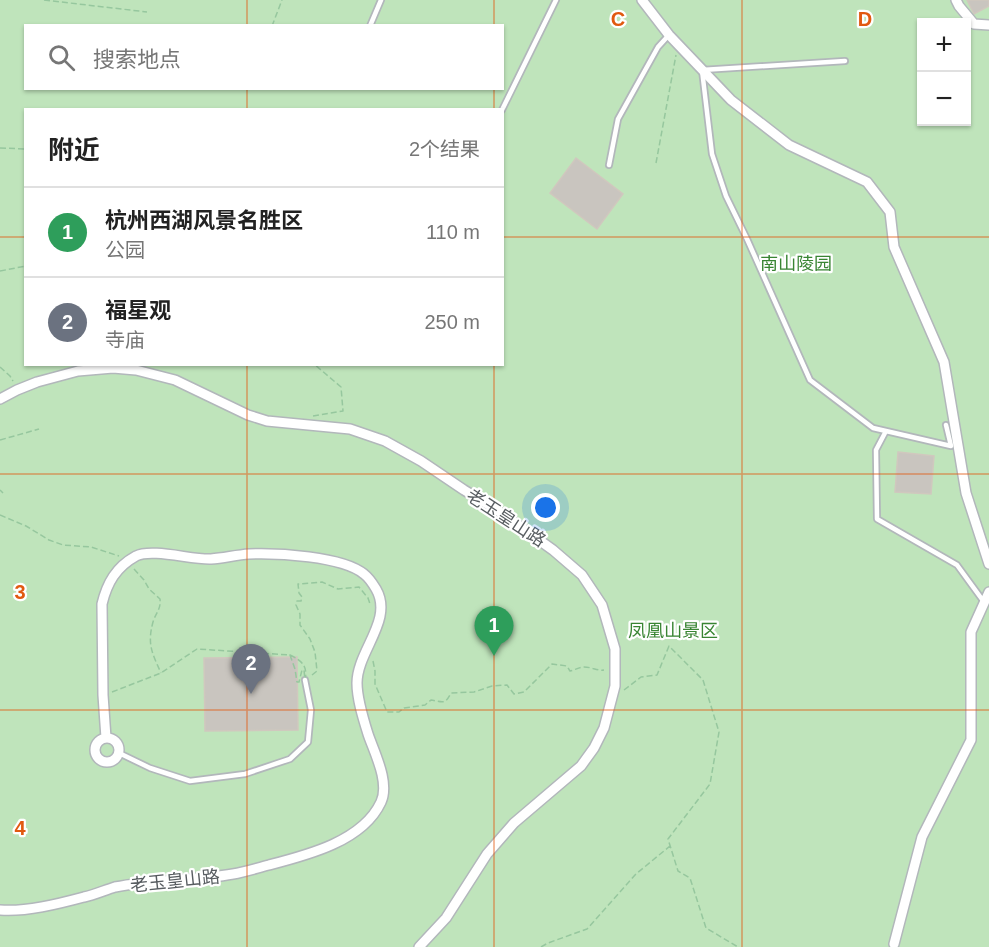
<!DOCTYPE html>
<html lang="zh">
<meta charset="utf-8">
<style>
:root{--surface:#fff;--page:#f2f2f2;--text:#222;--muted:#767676;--line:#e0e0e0;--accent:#7c3aed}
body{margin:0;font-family:Helvetica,"Noto Sans SC",sans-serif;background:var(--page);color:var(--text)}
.controls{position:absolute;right:18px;top:18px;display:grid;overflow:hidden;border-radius:0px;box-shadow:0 2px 4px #0004}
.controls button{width:54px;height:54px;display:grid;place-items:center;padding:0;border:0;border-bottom:2px solid var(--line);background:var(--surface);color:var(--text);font:30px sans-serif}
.you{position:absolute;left:546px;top:508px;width:21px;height:21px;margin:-15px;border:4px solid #fff;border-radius:50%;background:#1a73e8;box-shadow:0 0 0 9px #1a73e833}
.badge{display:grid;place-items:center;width:39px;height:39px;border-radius:50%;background:var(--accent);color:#fff;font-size:20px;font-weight:700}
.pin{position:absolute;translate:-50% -50px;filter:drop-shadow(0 2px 3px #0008)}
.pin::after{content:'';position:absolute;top:32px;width:21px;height:18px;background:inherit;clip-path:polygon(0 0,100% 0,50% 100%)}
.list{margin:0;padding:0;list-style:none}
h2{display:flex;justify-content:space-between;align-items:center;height:78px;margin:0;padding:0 24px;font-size:26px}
h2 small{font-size:20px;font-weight:400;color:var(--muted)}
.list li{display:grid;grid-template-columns:39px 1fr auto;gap:18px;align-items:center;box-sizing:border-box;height:90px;padding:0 24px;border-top:2px solid var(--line)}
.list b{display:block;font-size:22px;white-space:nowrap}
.list p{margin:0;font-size:20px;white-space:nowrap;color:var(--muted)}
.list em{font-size:20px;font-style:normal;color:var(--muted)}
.icon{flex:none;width:33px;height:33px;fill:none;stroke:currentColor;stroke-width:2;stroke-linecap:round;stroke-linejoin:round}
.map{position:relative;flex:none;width:989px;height:947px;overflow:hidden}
.search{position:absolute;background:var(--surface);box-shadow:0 2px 4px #0004;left:24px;top:24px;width:480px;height:66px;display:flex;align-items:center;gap:15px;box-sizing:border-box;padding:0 21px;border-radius:0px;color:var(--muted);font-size:22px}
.panel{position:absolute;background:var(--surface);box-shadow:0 2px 4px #0004;left:24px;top:108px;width:480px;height:258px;border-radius:0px}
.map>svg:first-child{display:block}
</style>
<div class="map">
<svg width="989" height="947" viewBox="0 0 989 947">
<rect width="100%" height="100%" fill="#ece8df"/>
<!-- green -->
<path fill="#bfe4bb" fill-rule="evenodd" d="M0,0H989V947H0ZM922,22H966V122H922ZM26,26H502V88H26ZM26,110H502V364H26Z"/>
<!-- building -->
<path fill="#c9c5bf" stroke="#d0c8be" stroke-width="1.5" d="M967,0H989V6L974,14Z
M576,158L623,194L597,229L550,193Z
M898,452L934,456L931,494L895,492Z
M297,657L298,730L205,731L204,658Z"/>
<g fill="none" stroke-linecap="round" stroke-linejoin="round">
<defs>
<path id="service" d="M370,26L381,0
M845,61L702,70L712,154L726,196L747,239L810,380L873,428L951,446L946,425
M502,110L556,0
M609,165L618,119L658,47L668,36
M886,431L876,450L877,519L957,565L984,602
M119,753L150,768L190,781L245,774L290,759L308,742L311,710L305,680"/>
<path id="minor" d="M642,0L669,35L731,100L789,145L867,182L890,212L894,247L944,362L966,493L989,564
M956,0L959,6L974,24L989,25
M0,399L17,390L37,382L78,371L113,368L136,370L175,380L248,415L267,421L350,429L385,441L421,461L464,490L497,510L553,550L582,575L602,605L615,649V686L604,728L594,748L581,766L514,823L487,854L446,918L419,947
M95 750a12 12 0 1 1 24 0a12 12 0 1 1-24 0Z
M0,910C26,912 58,904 84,897C94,895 105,890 115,887C154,879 194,881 233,874C245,872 257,868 269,865C308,855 363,841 381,802C390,782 374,752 368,734C363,718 357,699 357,683C357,651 394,620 376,589C373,584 368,577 364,574C342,556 277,553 249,554C236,555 224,558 211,559C192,560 152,548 136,556C116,567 107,583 102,604L103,695L106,738
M894,944L922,837L971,740V632L989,592"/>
</defs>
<!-- service casing -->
<use href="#service" stroke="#b2b7bb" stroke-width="8"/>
<!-- minor casing -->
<use href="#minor" stroke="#b2b7bb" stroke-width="12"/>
<!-- path -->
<path stroke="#96c79e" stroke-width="1.5" stroke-dasharray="6 3" stroke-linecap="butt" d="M44,0L147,12
M272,26L282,0
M0,148L26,149
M656,163L676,55
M0,271L26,266
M0,367L10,376L13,381
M313,416L343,411L341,387L314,364
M0,440L39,429
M0,490L3,493
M0,515L26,526L49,540L63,545L91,547L119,556
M134,569L144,580L149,589L160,599C161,610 156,612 153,622C147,644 152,653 161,673
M290,655C302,661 308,666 305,680L304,670H302L299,682H297L295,669Z
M373,661L375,671V684L387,712H399L404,708L425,705L431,700C443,702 445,705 451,693L474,692L492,686L507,685L514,694L524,692L552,664L567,666L570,671C575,670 579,667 584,667C592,667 597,671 604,670
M312,675L317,671L315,652L310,639L300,625V614L296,605L297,601H301L302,597L299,593L298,584L322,582L338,589L359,587L368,598L370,604
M624,690L641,677L657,675L669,646L703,680L719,732L710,784L668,839L678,871L690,878L706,928L738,947
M112,692L161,673L197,649L290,655
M541,947L548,943L587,929L636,874L670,846"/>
<!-- service -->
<use href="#service" stroke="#fff" stroke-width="4.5"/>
<!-- minor -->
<use href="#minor" stroke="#fff" stroke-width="9"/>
</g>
<!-- grid -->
<path fill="none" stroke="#e15910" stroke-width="1.5" stroke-opacity="0.55" d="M247,0V26M494,0V26M742,0V947M247,88V110M494,88V110M0,237H26M502,237H989M247,364V947M494,364V947M0,474H989M0,710H989"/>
<g text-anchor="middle" stroke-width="4.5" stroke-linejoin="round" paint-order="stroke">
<!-- park labels -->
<g font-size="18" fill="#398533" stroke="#fff">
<text x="796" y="270">南山陵园</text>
<text x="673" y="637">凤凰山景区</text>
</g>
<!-- street labels -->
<g font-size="18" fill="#585d61" stroke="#fff">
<text transform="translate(506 518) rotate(33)" y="6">老玉皇山路</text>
<text transform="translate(175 881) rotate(-6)" y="6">老玉皇山路</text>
</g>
</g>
<g font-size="20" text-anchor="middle" font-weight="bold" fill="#e15910" stroke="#fff" stroke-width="4.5" stroke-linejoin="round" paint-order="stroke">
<text x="618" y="26">C</text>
<text x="865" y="26">D</text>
<text x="20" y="599">3</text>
<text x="20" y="835">4</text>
</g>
</svg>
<div class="controls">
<button>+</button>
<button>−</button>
</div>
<div class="you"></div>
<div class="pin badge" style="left:494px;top:656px;background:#2e9e5b">1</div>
<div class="pin badge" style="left:251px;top:694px;background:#6b7280">2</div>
<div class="search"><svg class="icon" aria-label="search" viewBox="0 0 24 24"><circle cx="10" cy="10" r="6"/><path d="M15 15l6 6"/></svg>搜索地点</div>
<section class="panel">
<h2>附近<small>2个结果</small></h2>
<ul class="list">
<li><span class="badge" style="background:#2e9e5b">1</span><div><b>杭州西湖风景名胜区</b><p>公园</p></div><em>110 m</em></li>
<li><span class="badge" style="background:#6b7280">2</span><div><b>福星观</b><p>寺庙</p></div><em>250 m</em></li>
</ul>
</section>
</div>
